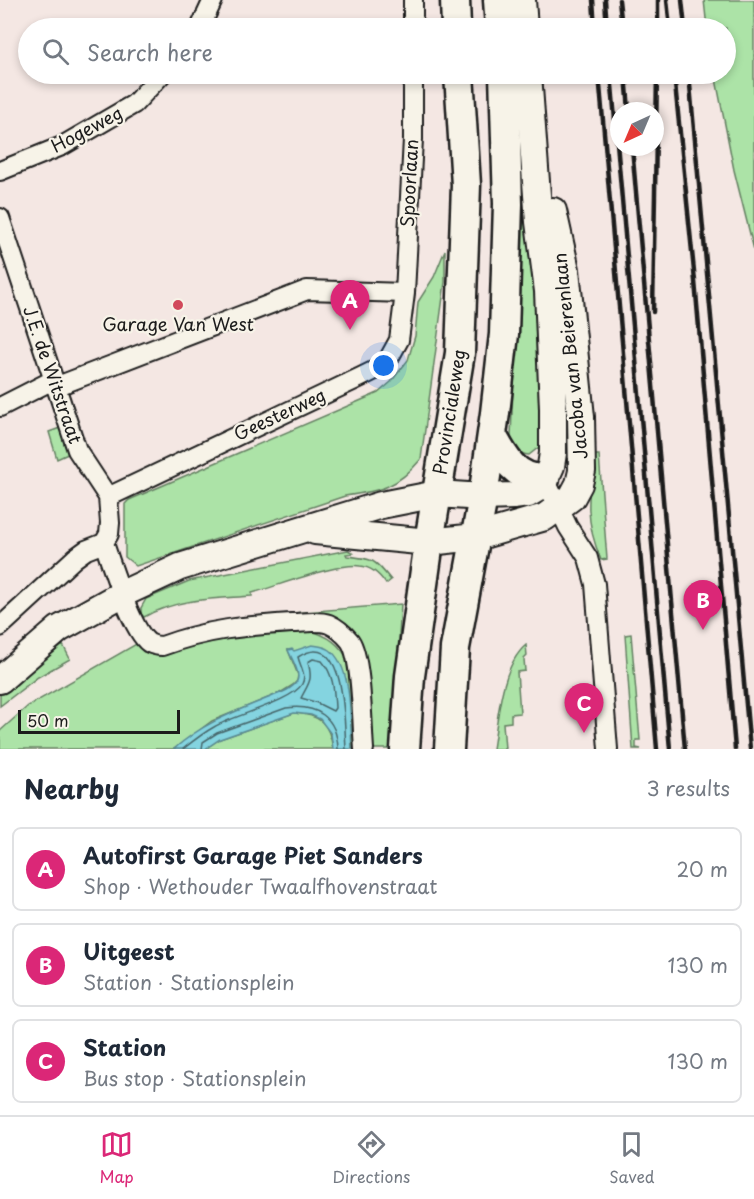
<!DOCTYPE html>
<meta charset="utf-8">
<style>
:root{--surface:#fff;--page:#f6f6f7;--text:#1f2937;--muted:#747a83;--line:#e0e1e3;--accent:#db2777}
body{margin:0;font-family:"Playpen Sans",sans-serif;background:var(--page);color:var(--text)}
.compass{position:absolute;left:610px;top:102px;width:54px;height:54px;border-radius:50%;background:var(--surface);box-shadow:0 3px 9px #0003;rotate:224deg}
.scale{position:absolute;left:18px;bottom:15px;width:162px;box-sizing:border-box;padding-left:6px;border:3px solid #1c1c1c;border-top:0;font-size:16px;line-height:21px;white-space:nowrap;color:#1c1c1c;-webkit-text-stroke:4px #f7f3e8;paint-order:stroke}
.you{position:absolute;left:384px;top:366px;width:21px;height:21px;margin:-15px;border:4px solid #fff;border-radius:50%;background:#1a73e8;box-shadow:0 0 0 9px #1a73e833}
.badge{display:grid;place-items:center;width:39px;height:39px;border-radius:50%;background:var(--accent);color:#fff;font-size:20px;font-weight:700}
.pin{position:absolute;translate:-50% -50px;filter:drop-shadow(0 2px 3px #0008)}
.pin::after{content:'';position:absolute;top:32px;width:21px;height:18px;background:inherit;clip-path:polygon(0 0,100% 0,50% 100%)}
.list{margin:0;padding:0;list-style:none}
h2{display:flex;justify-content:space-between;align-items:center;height:78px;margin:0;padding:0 24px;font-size:26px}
h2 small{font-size:20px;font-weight:400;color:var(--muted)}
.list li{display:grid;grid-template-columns:39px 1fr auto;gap:18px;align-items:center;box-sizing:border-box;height:84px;margin:0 12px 12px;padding:0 12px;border:2px solid var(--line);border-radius:9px}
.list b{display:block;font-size:22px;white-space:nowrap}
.list p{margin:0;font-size:20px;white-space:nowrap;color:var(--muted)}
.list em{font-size:20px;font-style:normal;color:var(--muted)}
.icon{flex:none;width:33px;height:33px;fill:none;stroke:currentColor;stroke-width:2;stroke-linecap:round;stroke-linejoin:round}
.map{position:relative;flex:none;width:754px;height:749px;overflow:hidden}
.search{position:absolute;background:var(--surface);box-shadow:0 3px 9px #0003;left:18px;right:18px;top:18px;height:66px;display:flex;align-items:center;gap:15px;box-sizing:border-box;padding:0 21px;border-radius:33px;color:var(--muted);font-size:22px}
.sheet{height:366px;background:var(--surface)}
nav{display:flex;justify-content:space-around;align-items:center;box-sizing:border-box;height:84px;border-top:2px solid var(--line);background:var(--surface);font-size:16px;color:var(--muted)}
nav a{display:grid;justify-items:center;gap:3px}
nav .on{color:var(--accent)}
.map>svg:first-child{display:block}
</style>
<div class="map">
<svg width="754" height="749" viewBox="0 0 754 749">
<rect width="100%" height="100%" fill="#f4e7e3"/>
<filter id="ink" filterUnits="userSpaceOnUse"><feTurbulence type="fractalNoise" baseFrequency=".0167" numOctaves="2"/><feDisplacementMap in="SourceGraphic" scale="12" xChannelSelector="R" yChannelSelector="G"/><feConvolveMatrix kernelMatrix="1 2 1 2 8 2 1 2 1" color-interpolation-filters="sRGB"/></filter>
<g filter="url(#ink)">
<!-- green -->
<path fill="#ace3a7" stroke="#648062" stroke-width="1.5" d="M704,0H754V250L734,170L715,74H726V28H707Z
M522,74L540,366L541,440L539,447L529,455C517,454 514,447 511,436L520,222L524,210Z
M445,250V282L421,459C397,488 380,491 345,496L136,566L125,557V504L129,500L378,393L391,382L408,360L415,336L418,302L434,277Z
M60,428L70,453L57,459L49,432Z
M594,455H599L607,559L601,560C584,519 588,497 594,455Z
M348,550L353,553L346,554L347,556C374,559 374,559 391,580L386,584C380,575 371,567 360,566C340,562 275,587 252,593V596C214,599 178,598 144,617L141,614V608L146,599L189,581Z
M401,604L392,749H371L365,688L363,650L357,634L351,627L333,617L259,619L254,616Z
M307,630C328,635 341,644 350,664L359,749H352L346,679L293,651L288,650L298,675L297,681L293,685L280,693L212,721L174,749H0V731L28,706L138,643L164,654L211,638Z
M631,634L640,740H636V748L641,749H633L625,635Z
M63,645L70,659L38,677L0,706V694Z
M526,645L527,656L524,659L525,671L517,672L520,713L511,714V722L503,723L505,749H493C498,718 501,666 526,645Z
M294,713C320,715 329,722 333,749H205L220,739Z"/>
<!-- water -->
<path fill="#84d4e0" stroke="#5a8a92" stroke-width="1.5" d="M312,645C318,646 324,646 330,650C353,668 350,721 352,749H333L331,734L320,719L311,715L294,713L220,739L205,749H174C204,722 236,711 273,696C280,693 293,689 297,681C301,673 291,658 288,650L292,649L294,651Z"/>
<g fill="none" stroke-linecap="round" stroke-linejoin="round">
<!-- shore -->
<path stroke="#46666a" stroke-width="1.5" d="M313,659L322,661C334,675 334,691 335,708L333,711L315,702L301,698C309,682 313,681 308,662Z
M183,749C193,741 203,733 214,727C232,716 293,701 302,684C307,675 300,666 298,657C347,626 344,724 346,749
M202,749L203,742L217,733L286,708C317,704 337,717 338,749"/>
<defs>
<path id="minor" d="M200,28L213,0
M413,28V0
M0,171L62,146L134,104L162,74
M0,218L77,450L108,497L110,523L109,534L104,543C111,564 132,631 149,643C153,645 157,646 162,646C208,629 245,626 292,623C304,623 318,620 329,624C336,627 345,635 350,641C362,658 362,726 364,749
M55,387L307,290L405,293
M0,407L53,380
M545,479L568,527L588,558L595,584L608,749
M108,497L361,377L377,369L388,360L399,340L405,293L413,139V74
M0,627L75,558L86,550L104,543"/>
<path id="secondary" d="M522,0L524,28
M315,531L429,542L476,537L545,517L572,497L579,484L582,471L581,417L566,270L553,211
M0,680L59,629L122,594L180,567L381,505L437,494L483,497L513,496L528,494L538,488L545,479L551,466L553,453V409L548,291L539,222L528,74"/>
<path id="primary" d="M455,0L456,28
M498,0L500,28
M492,435C504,458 516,480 545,479
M405,749L410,676L429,542L460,353L466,185L459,74
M449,749L455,648L483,497L495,413L504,334L508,204L504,74"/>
</defs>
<!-- minor casing -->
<use href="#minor" stroke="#1c1c1c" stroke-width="22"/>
<!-- secondary casing -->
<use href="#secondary" stroke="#1c1c1c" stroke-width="30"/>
<!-- primary casing -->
<use href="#primary" stroke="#1c1c1c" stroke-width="33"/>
<!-- minor -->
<use href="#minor" stroke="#f7f3e8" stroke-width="18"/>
<!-- secondary -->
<use href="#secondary" stroke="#f7f3e8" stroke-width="26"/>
<!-- primary -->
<use href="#primary" stroke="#f7f3e8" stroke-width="28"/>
<!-- rail -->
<path stroke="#1c1c1c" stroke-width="4.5" d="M593,0L595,28
M605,0L607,28
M619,0L622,28
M667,0L670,28
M682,0L685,28
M658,28V0
M599,74L657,749
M611,74L670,749
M626,74L629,111
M674,74L695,281L735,749
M689,74L750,749
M632,147L685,749
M653,312L657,74"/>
</g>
</g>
<!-- markers -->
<circle fill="#d1495b" stroke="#f7f3e8" stroke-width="2" cx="178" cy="305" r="6"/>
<g text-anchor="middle" stroke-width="4.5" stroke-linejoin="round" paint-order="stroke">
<!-- street labels -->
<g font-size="18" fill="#1c1c1c" stroke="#f7f3e8">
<text transform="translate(87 130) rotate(-28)" y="6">Hogeweg</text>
<text transform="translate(410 183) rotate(-87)" y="6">Spoorlaan</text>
<text transform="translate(571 356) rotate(-96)" y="6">Jacoba van Beierenlaan</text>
<text transform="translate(52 375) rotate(71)" y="6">J.E. de Witstraat</text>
<text transform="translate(450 412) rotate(-81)" y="6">Provincialeweg</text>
<text transform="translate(280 415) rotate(-25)" y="6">Geesterweg</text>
</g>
<!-- poi labels -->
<g font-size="18" fill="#1c1c1c" stroke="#f7f3e8">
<text x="178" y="331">Garage Van West</text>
</g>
</g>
</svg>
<svg class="compass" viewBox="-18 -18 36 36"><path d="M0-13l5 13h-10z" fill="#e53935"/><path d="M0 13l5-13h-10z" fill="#747a83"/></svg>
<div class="scale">50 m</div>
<div class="you"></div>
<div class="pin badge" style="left:350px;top:330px">A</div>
<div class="pin badge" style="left:703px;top:630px">B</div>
<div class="pin badge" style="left:584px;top:733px">C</div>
<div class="search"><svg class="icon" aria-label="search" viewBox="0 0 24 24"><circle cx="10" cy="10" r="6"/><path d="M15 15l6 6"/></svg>Search here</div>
</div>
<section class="sheet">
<h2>Nearby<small>3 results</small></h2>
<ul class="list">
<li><span class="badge">A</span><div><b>Autofirst Garage Piet Sanders</b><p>Shop · Wethouder Twaalfhovenstraat</p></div><em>20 m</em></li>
<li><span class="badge">B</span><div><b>Uitgeest</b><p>Station · Stationsplein</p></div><em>130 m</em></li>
<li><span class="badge">C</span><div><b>Station</b><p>Bus stop · Stationsplein</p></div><em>130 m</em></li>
</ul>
</section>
<nav>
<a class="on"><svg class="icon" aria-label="map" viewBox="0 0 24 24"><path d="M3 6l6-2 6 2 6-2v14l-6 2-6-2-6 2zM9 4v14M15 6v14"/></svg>Map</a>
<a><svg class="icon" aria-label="directions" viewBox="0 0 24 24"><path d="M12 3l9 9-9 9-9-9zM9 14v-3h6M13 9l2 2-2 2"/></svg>Directions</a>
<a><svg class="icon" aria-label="saved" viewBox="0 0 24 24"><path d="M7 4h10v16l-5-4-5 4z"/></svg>Saved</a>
</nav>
